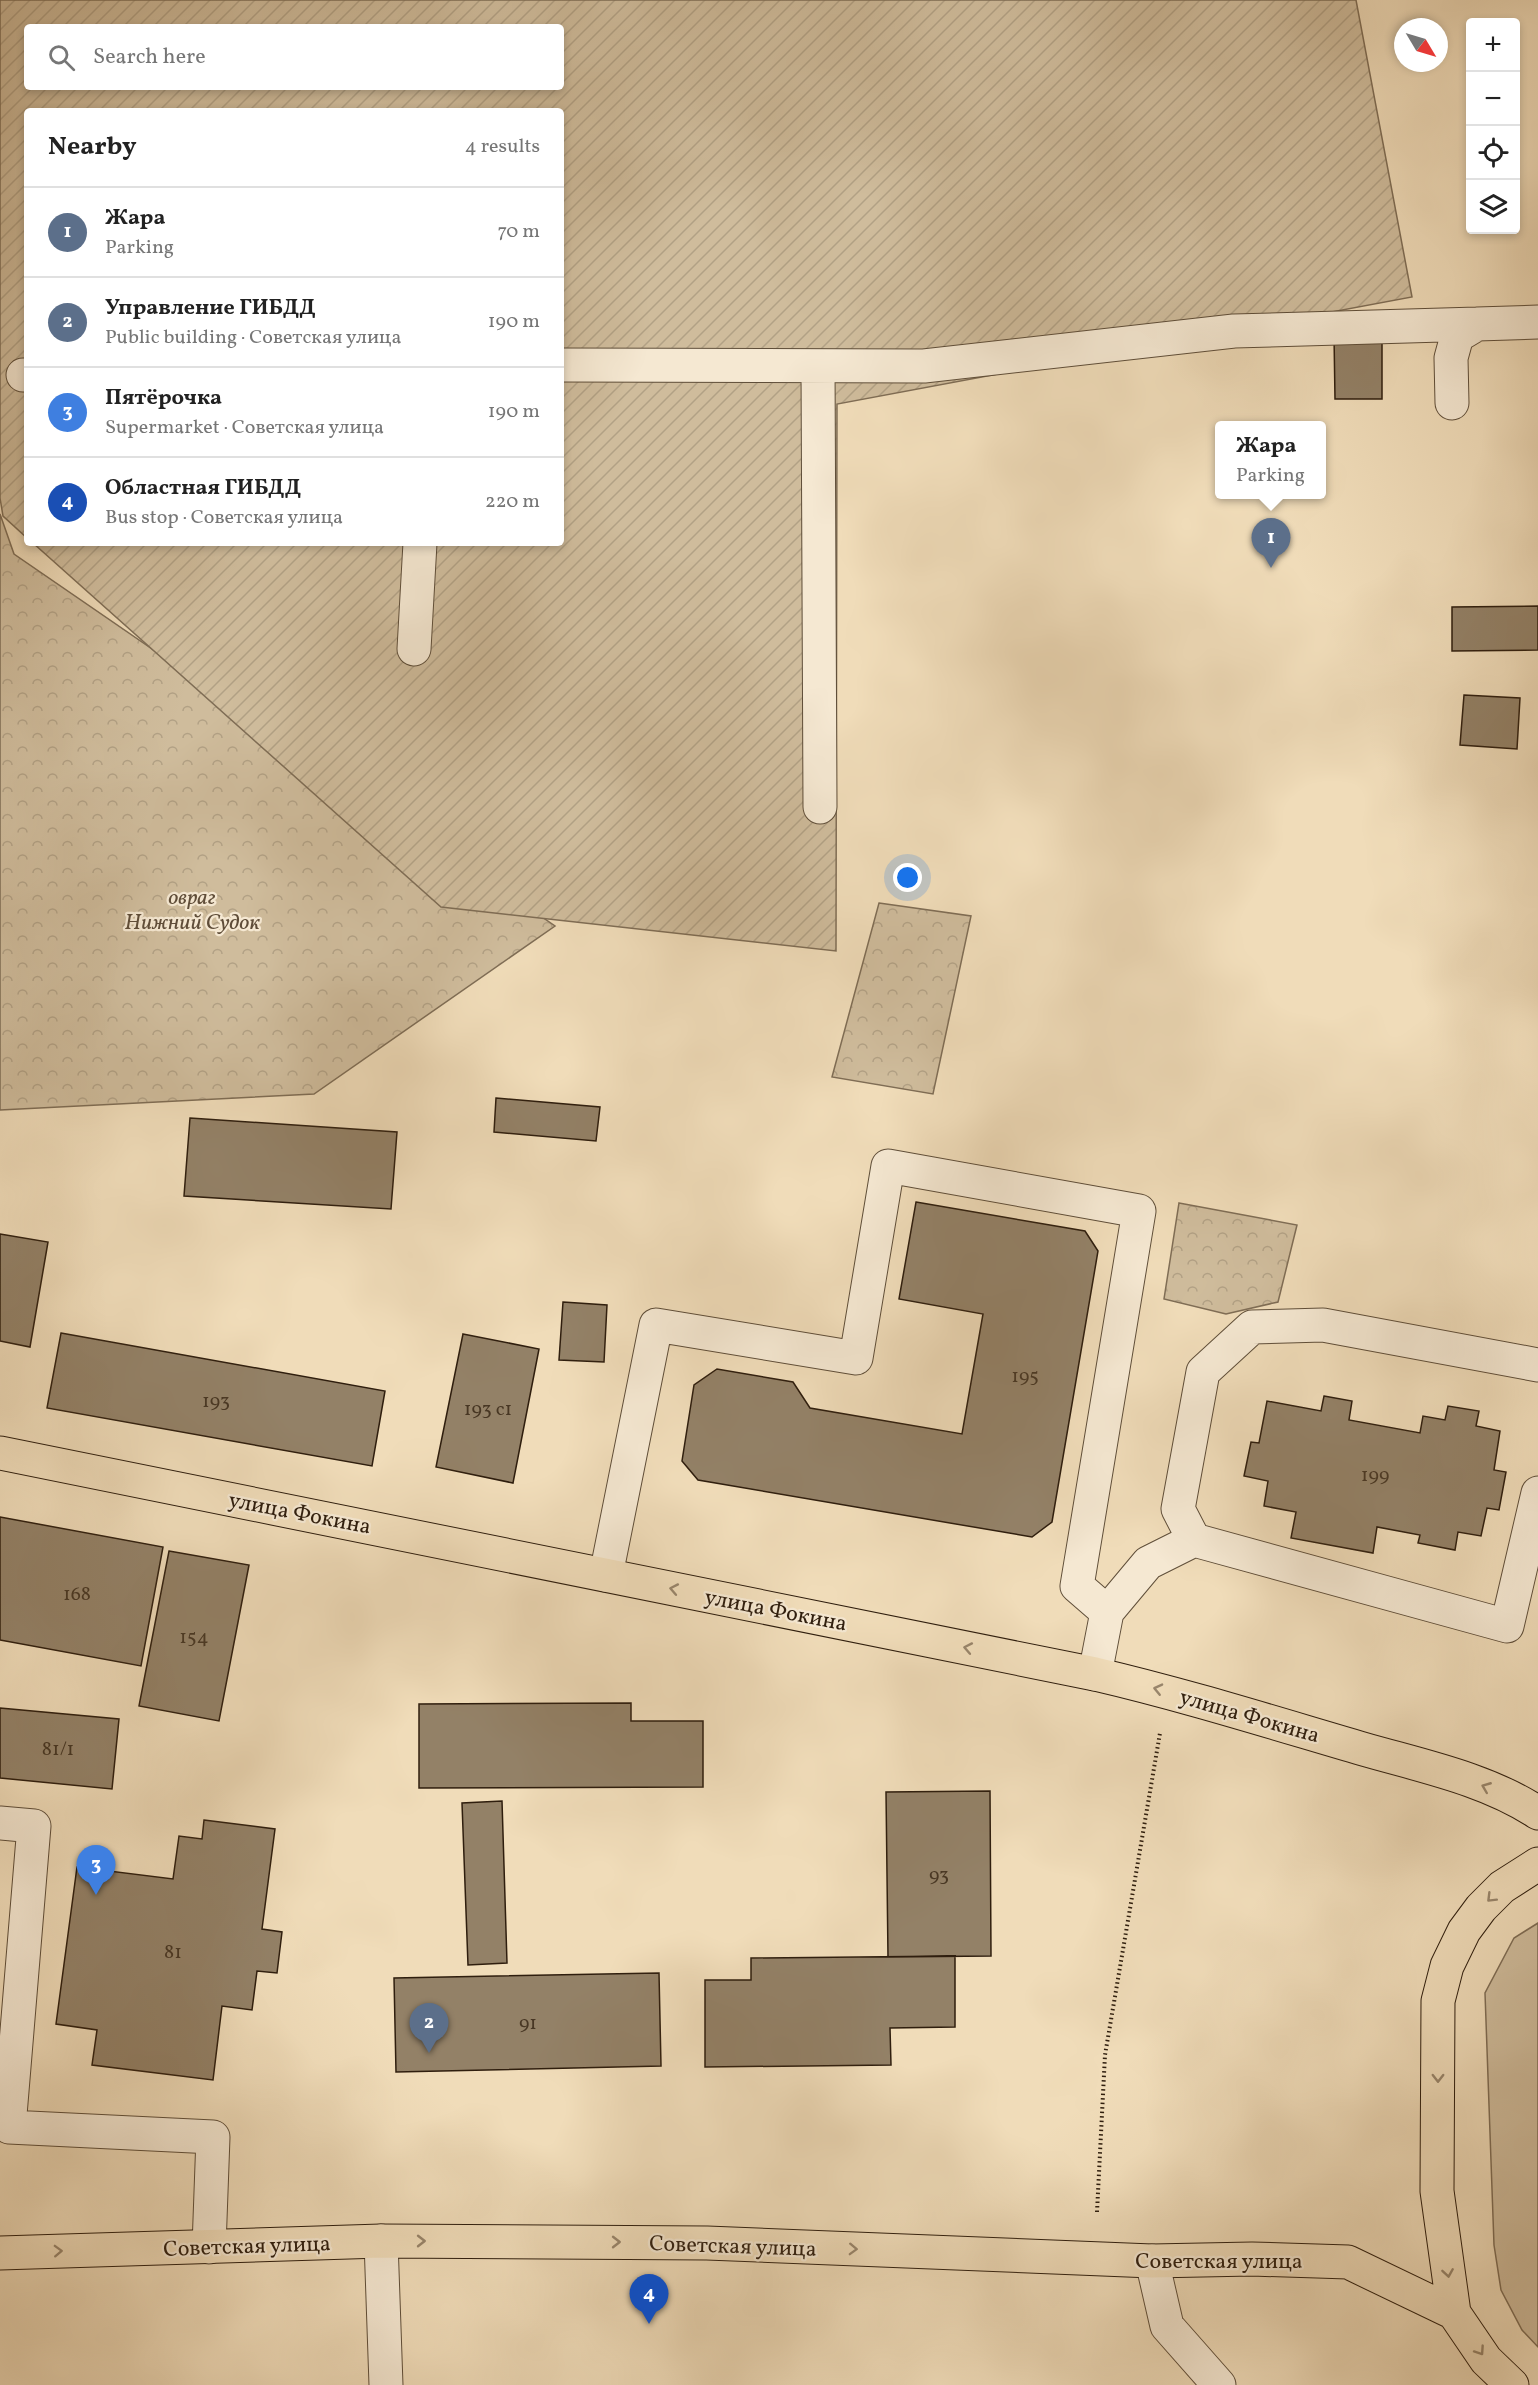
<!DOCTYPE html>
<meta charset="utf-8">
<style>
:root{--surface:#fff;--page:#f2f2f2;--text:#222;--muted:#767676;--line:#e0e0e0;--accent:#111827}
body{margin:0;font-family:Vollkorn,serif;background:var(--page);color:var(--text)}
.controls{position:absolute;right:18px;top:18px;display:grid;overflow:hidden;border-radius:6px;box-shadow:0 3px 9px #0003}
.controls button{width:54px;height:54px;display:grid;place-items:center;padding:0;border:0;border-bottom:2px solid var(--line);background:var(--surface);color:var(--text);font:30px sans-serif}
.compass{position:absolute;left:1394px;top:18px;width:54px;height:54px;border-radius:50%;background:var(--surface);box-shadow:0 3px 9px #0003;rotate:128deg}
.you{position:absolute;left:908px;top:878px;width:21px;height:21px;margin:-15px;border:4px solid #fff;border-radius:50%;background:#1a73e8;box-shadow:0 0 0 9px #1a73e833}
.badge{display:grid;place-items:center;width:39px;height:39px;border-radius:50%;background:var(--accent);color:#fff;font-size:20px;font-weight:700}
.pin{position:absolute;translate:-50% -50px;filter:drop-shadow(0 2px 3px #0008)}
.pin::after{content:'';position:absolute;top:32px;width:21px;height:18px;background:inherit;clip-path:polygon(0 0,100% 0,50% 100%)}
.popup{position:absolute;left:1215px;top:421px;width:111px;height:78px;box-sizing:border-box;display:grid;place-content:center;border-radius:6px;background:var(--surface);filter:drop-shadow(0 2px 4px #0005);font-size:20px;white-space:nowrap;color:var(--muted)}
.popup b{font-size:22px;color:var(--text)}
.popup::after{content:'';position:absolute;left:50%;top:100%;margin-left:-12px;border:12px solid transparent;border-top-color:var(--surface)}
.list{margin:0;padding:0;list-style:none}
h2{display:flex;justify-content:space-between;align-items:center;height:78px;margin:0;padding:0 24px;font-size:26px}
h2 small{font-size:20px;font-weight:400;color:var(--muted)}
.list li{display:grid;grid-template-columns:39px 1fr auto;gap:18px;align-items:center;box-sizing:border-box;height:90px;padding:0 24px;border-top:2px solid var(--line)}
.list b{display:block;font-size:22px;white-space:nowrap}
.list p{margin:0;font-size:20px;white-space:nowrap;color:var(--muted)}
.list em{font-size:20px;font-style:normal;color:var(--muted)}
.icon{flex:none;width:33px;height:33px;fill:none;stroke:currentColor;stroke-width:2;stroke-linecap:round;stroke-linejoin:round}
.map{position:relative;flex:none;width:1538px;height:2385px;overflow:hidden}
.search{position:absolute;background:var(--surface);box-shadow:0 3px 9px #0003;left:24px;top:24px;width:540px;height:66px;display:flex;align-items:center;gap:15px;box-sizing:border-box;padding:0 21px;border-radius:6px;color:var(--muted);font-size:22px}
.panel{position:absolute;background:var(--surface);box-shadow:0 3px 9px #0003;left:24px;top:108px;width:540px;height:438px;border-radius:6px}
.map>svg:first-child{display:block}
</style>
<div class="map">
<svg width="1538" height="2385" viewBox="0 0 1538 2385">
<defs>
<pattern id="forest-crowns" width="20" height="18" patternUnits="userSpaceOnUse" patternTransform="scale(1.5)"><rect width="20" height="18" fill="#cfbc9c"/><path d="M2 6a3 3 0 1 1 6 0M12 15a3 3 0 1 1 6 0" fill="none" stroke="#b2a185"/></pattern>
<pattern id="garden-furrows" width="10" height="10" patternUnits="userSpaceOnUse" patternTransform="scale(1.5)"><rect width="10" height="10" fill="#cfbc9c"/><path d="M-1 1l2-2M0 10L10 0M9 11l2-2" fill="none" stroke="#b2a185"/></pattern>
</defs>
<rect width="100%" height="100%" fill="#f0dcb9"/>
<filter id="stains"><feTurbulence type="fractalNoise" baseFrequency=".00333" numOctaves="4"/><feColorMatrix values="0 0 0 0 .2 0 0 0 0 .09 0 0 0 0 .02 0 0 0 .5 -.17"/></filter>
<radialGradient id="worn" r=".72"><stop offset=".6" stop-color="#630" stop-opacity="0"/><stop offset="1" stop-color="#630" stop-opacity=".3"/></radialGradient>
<!-- grass -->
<path fill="#cfbc9c" stroke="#7f6d55" stroke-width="1.5" d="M1538,1923V2347L1522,2330L1501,2290L1494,2245L1485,1993L1514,1938Z"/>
<!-- forest -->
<path fill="url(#forest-crowns)" stroke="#7f6d55" stroke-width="1.5" d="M0,514L14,554L555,926L314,1094L0,1110Z
M879,903L971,916L933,1094L832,1077Z
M1179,1203L1297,1225L1278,1302L1226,1314L1164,1299Z"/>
<!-- garden -->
<path fill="url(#garden-furrows)" stroke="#7f6d55" stroke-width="1.5" fill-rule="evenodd" d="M0,0H1356L1412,297L837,404L836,951L441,907L33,543H561V111H27V538L3,516L0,498ZM27,27H561V87H27Z"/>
<!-- building -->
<path fill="#938167" stroke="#2f1e0e" stroke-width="1.5" d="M1334,335H1382V399H1335Z
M1538,606V650L1452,651V607Z
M1464,695L1520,698L1517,749L1460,745Z
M496,1098L600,1107L596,1141L494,1132Z
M190,1118L397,1132L391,1209L184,1196Z
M916,1202L1085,1231L1098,1251L1052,1522L1032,1537L698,1480L682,1461L694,1385L717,1369L793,1382L810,1408L962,1434L983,1314L899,1299Z
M0,1234L48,1242L30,1347L0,1341Z
M563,1302L607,1305L604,1362L559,1360Z
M61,1333L385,1391L372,1466L47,1408Z
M463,1334L539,1349L513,1483L436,1467Z
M1324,1396L1352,1401L1349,1420L1420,1433L1423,1416L1445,1420L1448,1406L1479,1411L1476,1426L1500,1431L1494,1470L1506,1472L1499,1510L1487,1508L1481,1536L1458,1532L1455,1550L1418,1543L1420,1535L1377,1527L1373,1553L1291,1538L1296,1512L1264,1506L1268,1481L1244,1476L1251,1442L1259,1443L1267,1401L1321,1411Z
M0,1517L163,1547L141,1666L0,1640Z
M169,1551L249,1565L219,1721L139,1706Z
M631,1703V1721H703V1787L419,1788V1704Z
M0,1708L119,1719L112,1789L0,1778Z
M990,1791L991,1956L888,1957L886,1792Z
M502,1801L507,1963L468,1965L462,1803Z
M204,1820L275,1829L262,1929L282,1932L277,1973L257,1971L252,2010L222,2006L213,2080L92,2065L97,2030L56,2024L77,1867L173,1879L179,1836L202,1839Z
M955,1956V2027L890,2028L891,2065L705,2067V1980H751V1958Z
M659,1973L661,2066L396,2072L394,1978Z"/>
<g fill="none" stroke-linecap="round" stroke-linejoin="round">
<defs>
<path id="minor" d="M561,365L924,366L1234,331L1477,324
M818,366L820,807
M23,375H27
M1452,403L1451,358L1457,336L1477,324L1538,322
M414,649L420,543
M1194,1540L1178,1509L1203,1372L1252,1327L1323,1325L1538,1365
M606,1575L656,1325L856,1358L888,1166L1139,1211L1077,1586L1107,1612
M1095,1674L1107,1612L1148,1563L1194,1540L1507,1626L1538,1493
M0,1823L34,1826L9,2127L213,2137L209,2247
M381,2241L386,2385
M1152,2261L1167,2326L1219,2385"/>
<path id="major" d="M0,1453L1095,1674C1185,1695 1274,1723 1363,1749C1422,1766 1487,1779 1538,1813
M0,2253L381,2241L707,2243L1152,2261L1252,2259L1348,2262L1454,2313
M1512,2385L1486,2360L1454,2313L1437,2191L1438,2001L1447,1966L1464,1931L1481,1908L1502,1887L1538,1864"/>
</defs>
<!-- minor casing -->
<use href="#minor" stroke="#5f4e39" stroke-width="35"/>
<!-- major casing -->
<use href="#major" stroke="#2f1e0e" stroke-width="35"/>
<!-- path -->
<path stroke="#2f1e0e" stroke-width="4" stroke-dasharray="1.5 3" stroke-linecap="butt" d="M1097,2212L1105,2055L1160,1733"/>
<!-- minor -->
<use href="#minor" stroke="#f5e8d2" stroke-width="33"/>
<!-- major -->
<use href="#major" stroke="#f0dcb9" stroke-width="33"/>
</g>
<!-- one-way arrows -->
<defs><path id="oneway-chevron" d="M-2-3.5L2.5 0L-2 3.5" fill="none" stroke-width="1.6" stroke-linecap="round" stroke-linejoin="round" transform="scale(1.5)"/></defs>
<g stroke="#99866c">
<use href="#oneway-chevron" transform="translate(674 1589) rotate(-169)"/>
<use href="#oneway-chevron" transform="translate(968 1648) rotate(-169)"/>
<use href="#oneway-chevron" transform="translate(1158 1689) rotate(-167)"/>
<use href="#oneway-chevron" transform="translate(1486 1787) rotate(-158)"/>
<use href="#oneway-chevron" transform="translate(1491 1898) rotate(135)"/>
<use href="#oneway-chevron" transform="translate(1438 2078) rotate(90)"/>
<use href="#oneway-chevron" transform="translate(421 2241)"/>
<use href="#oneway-chevron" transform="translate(616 2242)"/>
<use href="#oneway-chevron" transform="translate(853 2249) rotate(2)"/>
<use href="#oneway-chevron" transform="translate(58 2251) rotate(-2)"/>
<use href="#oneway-chevron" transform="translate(1448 2273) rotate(81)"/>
<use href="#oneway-chevron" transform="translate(1480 2351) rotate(56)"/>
</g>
<g text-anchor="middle" stroke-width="4.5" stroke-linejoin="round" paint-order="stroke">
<!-- number labels -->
<g font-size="20" fill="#483724">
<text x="1025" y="1382">195</text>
<text x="216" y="1407">193</text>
<text x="488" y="1415">193 с1</text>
<text x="1375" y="1481">199</text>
<text x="77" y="1600">168</text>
<text x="194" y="1643">154</text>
<text x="58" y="1755">81/1</text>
<text x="939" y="1881">93</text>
<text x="173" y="1958">81</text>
<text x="528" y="2029">91</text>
</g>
<!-- park labels -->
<g font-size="22" font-style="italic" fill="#5f4d39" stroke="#f5e8d2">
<text x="192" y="904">овраг<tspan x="192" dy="25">Нижний Судок</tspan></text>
</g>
<!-- street labels -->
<g font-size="22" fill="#2f1e0e" stroke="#f5e8d2">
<text transform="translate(300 1512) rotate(11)" y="8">улица Фокина</text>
<text transform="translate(776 1609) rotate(11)" y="8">улица Фокина</text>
<text transform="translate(1250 1715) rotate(16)" y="8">улица Фокина</text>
<text transform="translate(247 2245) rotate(-2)" y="8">Советская улица</text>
<text transform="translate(733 2245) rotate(2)" y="8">Советская улица</text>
<text x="1219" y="2268">Советская улица</text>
</g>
</g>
<rect width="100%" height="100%" filter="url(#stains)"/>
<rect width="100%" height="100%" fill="url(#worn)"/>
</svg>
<div class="controls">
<button>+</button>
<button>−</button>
<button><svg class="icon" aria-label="locate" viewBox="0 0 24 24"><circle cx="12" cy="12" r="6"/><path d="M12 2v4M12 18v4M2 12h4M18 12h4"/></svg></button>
<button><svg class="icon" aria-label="layers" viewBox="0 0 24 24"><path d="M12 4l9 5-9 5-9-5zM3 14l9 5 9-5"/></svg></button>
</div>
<svg class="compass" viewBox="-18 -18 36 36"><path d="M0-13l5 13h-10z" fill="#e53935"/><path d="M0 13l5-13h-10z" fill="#767676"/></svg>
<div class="you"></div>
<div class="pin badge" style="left:1271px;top:568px;background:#5c6f8a">1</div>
<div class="popup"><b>Жара</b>Parking</div>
<div class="pin badge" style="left:429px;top:2053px;background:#5c6f8a">2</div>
<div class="pin badge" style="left:96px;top:1895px;background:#3f7fe0">3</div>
<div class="pin badge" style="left:649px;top:2324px;background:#1a4fb4">4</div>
<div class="search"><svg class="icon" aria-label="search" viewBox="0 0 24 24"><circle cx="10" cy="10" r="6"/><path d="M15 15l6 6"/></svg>Search here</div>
<section class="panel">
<h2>Nearby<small>4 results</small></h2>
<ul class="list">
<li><span class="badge" style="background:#5c6f8a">1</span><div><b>Жара</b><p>Parking</p></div><em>70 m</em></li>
<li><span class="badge" style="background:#5c6f8a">2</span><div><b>Управление ГИБДД</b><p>Public building · Советская улица</p></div><em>190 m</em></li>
<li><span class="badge" style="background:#3f7fe0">3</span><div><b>Пятёрочка</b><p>Supermarket · Советская улица</p></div><em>190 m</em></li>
<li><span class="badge" style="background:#1a4fb4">4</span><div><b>Областная ГИБДД</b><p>Bus stop · Советская улица</p></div><em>220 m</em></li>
</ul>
</section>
</div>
